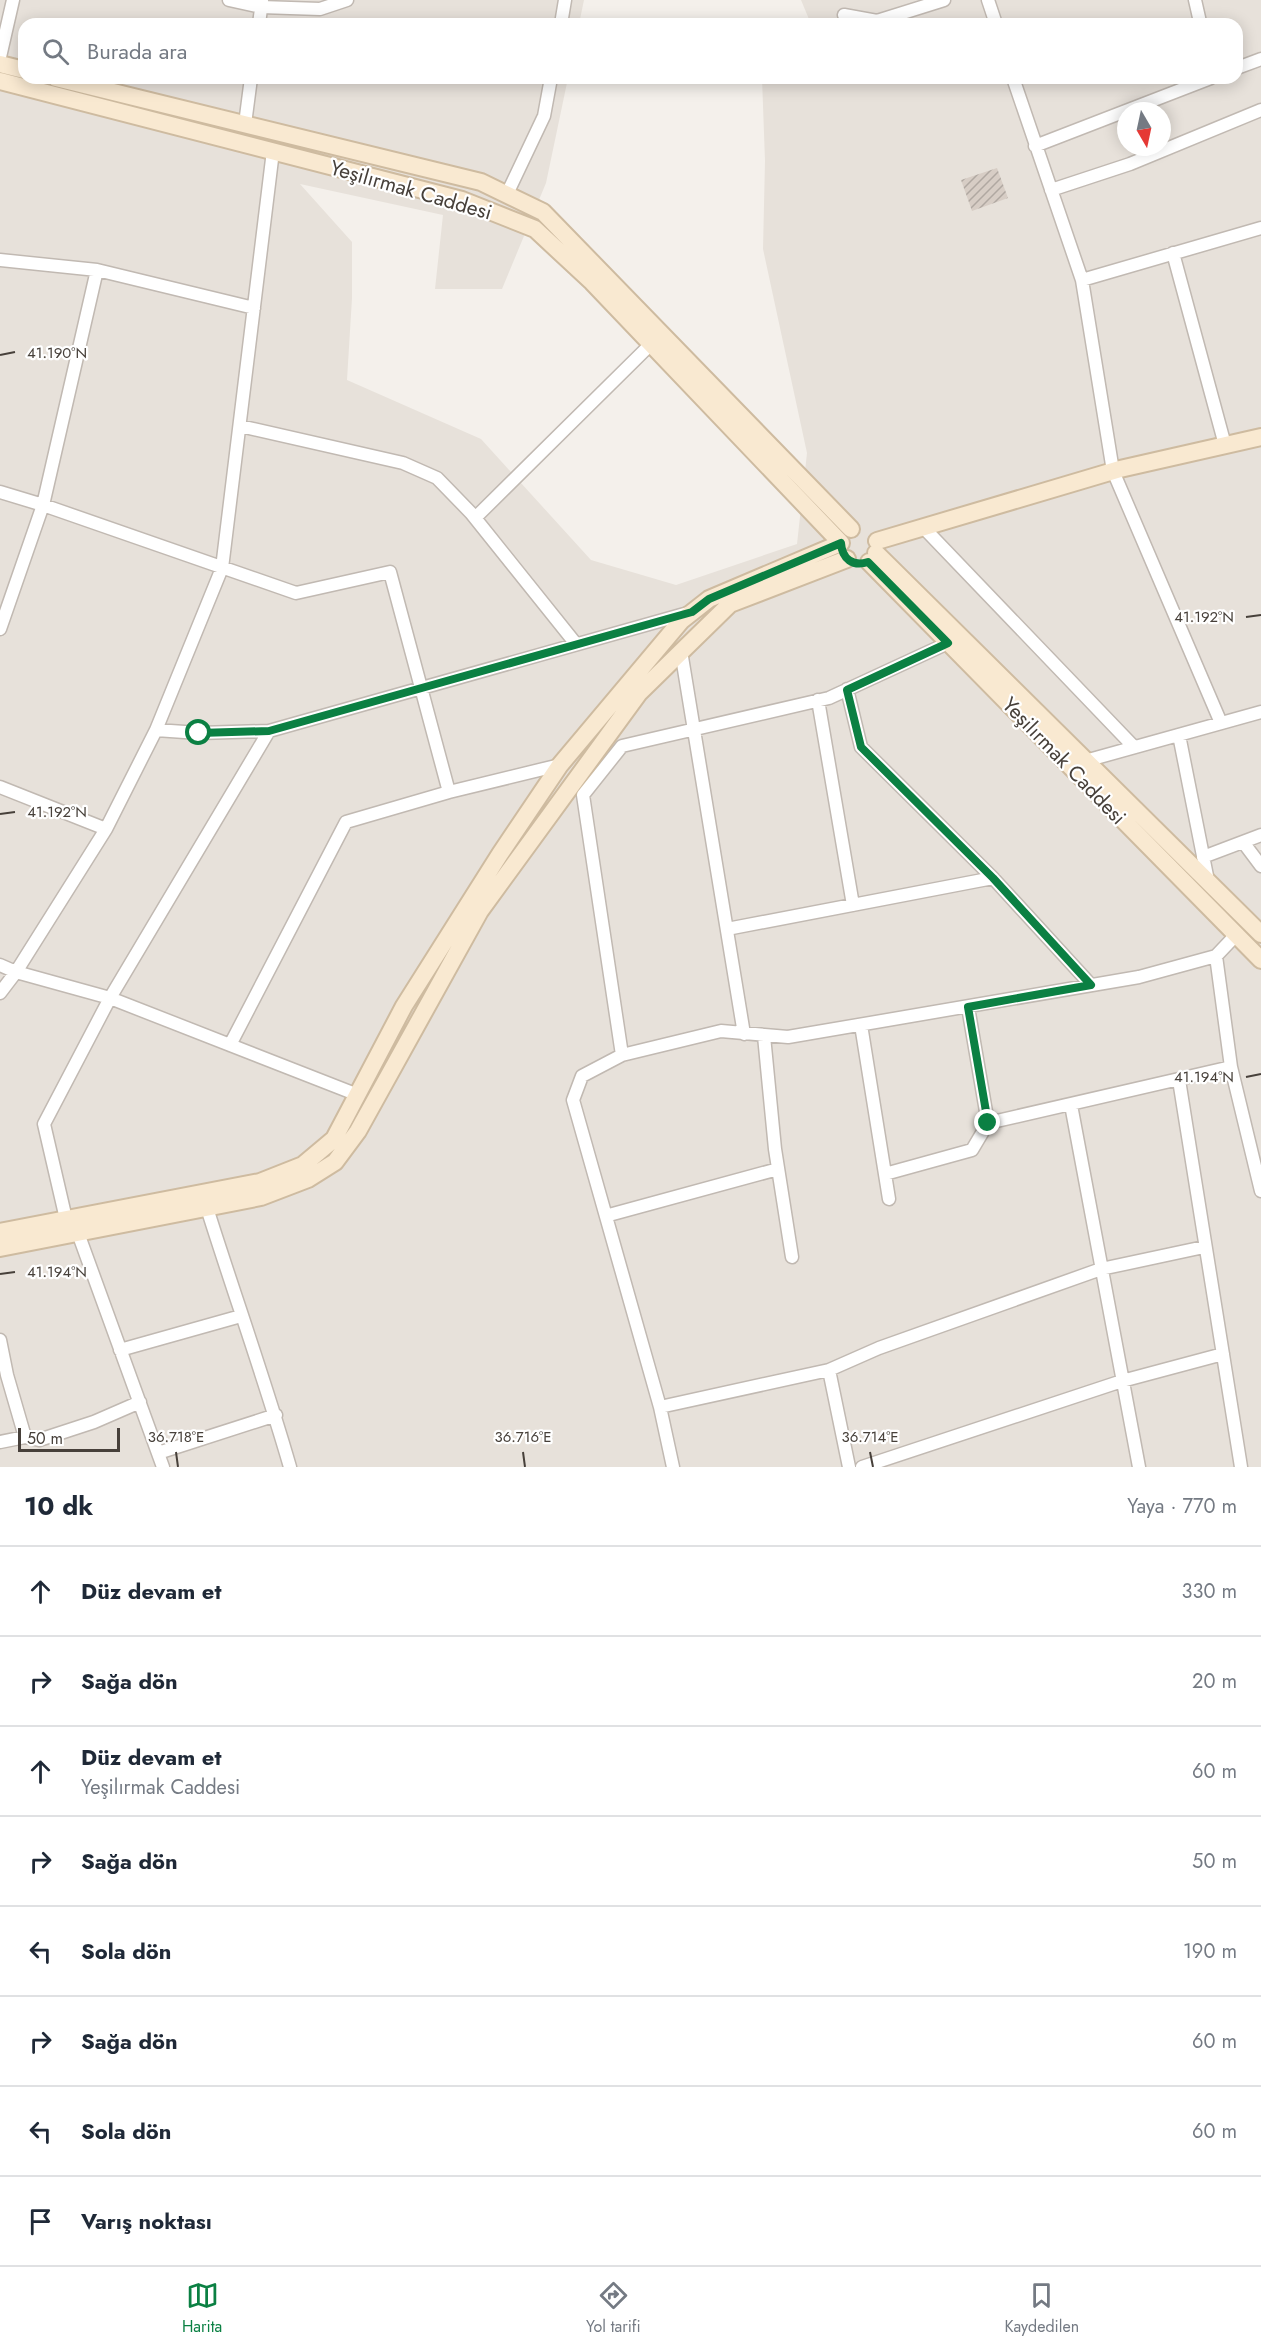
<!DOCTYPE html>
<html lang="tr">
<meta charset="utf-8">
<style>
:root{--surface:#fff;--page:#f6f6f7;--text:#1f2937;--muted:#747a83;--line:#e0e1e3;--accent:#0b8043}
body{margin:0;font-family:Jost,sans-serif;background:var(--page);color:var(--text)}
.compass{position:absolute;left:1117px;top:102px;width:54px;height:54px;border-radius:50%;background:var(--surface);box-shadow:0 3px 15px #0003;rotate:171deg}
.scale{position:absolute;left:18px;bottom:15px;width:102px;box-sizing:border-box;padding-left:6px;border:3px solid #47403a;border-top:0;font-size:16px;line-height:21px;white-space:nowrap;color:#47403a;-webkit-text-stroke:4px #fff;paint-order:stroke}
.stop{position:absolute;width:18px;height:18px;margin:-14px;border:4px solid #0b8043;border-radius:50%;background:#fff}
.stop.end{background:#0b8043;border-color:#fff;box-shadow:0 2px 6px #0008}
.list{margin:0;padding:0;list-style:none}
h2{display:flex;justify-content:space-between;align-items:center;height:78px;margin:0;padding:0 24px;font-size:26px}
h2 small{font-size:20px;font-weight:400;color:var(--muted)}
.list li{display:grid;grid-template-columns:39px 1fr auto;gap:18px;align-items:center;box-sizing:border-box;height:90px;padding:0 24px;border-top:2px solid var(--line)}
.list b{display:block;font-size:22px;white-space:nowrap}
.list p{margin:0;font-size:20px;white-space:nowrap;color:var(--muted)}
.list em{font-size:20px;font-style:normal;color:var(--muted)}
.icon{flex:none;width:33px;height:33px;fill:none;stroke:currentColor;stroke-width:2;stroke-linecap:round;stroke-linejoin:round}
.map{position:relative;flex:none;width:1261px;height:1467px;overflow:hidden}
.search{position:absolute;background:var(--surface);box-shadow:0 3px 15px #0003;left:18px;right:18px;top:18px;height:66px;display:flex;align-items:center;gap:15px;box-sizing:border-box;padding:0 21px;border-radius:18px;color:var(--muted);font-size:22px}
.sheet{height:798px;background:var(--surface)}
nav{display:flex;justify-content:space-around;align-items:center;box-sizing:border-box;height:84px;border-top:2px solid var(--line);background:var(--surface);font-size:16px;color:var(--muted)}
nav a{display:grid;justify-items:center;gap:3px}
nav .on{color:var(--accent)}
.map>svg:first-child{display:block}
</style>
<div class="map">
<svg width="1261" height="1467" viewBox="0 0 1261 1467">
<defs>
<pattern id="building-hatch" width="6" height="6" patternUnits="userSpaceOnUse" patternTransform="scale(1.5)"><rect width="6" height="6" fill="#d7cdc5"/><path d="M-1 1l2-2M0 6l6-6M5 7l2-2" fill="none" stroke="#b0a8a1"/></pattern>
</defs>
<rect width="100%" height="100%" fill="#f4f0eb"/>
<!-- residential -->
<path fill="#e7e1da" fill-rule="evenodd" d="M0,0H584L579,24H24V78H568L546,183L502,289H435L443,215L300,184L352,242V298L347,380L481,439L591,560L676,585L797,544L807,453L763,249L765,161L762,78H1237V24H811L801,0H1261V1467H0ZM1126,111H1162V147H1126Z"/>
<!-- building -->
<path fill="url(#building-hatch)" d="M997,168L1008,198L972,211L961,180Z"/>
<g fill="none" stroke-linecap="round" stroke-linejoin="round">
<defs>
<path id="minor" d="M229,0L261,7L320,9L347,0
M988,0L996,24
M1195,0L1200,22
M844,15L877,21L944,0
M259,24L262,1
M561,24L565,0
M0,57L13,0
M1237,68L1261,59
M1013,78L1082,280L1113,471L1221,723
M245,124L251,78
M1035,146L1211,78
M1051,190L1130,164L1261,110
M507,194L544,116L551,78
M1173,253L1225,445
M0,260L97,270L254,308
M1082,280L1261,228
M240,426L403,463L437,478L471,513L576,644
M0,492L43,505L296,593L390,572L449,792
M475,518L651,344
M923,527L1134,747
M0,629L43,505L97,270
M681,651L744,1034
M847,689L861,747L993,878L1091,985
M818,700L853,905
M156,730L199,733L269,731
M1179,735L1208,881
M1085,761L1261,712
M0,787L106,829
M1243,842L1261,866
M1203,857L1261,835
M727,929L993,878
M0,965L16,972L110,998L358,1095
M0,993L16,972L106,829L156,730L222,568L273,151
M968,1007L988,1123L1231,1067L1216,956
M861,1025L889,1199
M764,1036L775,1149L792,1257
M230,1045L346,822L449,792L560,765
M622,1055L583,795L622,746L829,698L948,643
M1231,1067L1261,1191
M1179,1080L1241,1467
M1071,1105L1139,1467
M885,1174L972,1150L988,1123
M207,1208C234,1294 265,1380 290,1467
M609,1215L778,1169
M66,1219L44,1124L110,998L269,731L688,613
M78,1233L163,1467
M0,1340L7,1375L25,1437L0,1442
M120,1350L241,1316
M829,1370L879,1348L1101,1269L1204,1247
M660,1407L829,1370L849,1467
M25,1437L39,1440L94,1422L140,1402
M158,1453L276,1415
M673,1467L660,1407L573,1100L582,1076L622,1055L721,1031L788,1037L1139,977L1216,956L1235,936
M862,1467L1122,1381L1223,1354"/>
<path id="secondary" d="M0,64L24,70
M56,78L481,182L543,212L851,529
M0,81L462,200L535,229L592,282L841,543L709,599L681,621L560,765L500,854L404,1006L334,1139L303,1165L260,1182L0,1232
M877,541L1120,469L1261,437
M876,553L1261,934
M869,562L1261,960
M0,1248L261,1197L308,1179L335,1162L358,1131L480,911L639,693L730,604L847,559"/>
</defs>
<!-- minor casing -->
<use href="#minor" stroke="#c1b9b2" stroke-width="15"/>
<!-- secondary casing -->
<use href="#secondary" stroke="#cebba0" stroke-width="20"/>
<!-- minor -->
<use href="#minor" stroke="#fff" stroke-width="12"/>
<!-- secondary -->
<use href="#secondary" stroke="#f9e9d1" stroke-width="16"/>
</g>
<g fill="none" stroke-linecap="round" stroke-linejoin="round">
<!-- route -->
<path stroke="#0b8043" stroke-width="8" d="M199,733L269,731L692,612L709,599L841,543C842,559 853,567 868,562L948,643L847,690L861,747L993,878L1091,985L968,1007L988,1123"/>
</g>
<!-- ticks -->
<path fill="none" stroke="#47403a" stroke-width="2" d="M0,355L15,352M1246,617L1261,615M0,814L15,812M1246,1077L1261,1074M0,1274L15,1272M176,1452L178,1467M523,1452L525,1467M870,1452L873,1467"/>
<g text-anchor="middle" stroke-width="4.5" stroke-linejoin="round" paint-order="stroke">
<!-- street labels -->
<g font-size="21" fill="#47403a" stroke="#fff">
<text transform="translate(411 190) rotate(16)" y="7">Yeşilırmak Caddesi</text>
<text transform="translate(1064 761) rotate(46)" y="7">Yeşilırmak Caddesi</text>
</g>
</g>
<g font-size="15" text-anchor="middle" fill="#47403a" stroke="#fff" stroke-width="4.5" stroke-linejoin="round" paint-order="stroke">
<text x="57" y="358">41.190°N</text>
<text x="1204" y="622">41.192°N</text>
<text x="57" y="817">41.192°N</text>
<text x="1204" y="1082">41.194°N</text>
<text x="57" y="1277">41.194°N</text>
<text x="176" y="1442">36.718°E</text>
<text x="523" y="1442">36.716°E</text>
<text x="870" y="1442">36.714°E</text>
</g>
</svg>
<svg class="compass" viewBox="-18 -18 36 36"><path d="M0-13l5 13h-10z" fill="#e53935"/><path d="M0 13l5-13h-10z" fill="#747a83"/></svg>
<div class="scale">50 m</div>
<div class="stop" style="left:199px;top:733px"></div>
<div class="stop end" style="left:988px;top:1123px"></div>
<div class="search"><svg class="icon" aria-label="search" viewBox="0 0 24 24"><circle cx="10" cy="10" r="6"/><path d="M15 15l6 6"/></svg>Burada ara</div>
</div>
<section class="sheet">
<h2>10 dk<small>Yaya · 770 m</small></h2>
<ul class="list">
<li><svg class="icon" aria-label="ahead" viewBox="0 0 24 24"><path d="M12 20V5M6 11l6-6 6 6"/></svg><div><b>Düz devam et</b></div><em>330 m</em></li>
<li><svg class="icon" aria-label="right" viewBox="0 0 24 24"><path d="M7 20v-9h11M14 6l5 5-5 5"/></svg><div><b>Sağa dön</b></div><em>20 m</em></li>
<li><svg class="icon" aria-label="ahead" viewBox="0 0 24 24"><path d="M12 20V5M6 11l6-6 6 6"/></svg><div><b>Düz devam et</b><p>Yeşilırmak Caddesi</p></div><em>60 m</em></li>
<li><svg class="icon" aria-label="right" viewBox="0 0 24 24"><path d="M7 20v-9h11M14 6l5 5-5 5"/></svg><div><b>Sağa dön</b></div><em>50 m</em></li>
<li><svg class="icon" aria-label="left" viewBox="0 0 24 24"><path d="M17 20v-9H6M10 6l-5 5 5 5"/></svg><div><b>Sola dön</b></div><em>190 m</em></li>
<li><svg class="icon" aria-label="right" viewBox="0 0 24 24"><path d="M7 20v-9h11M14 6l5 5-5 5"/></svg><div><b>Sağa dön</b></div><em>60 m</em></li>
<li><svg class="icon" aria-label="left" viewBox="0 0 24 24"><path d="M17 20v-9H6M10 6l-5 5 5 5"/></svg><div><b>Sola dön</b></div><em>60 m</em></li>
<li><svg class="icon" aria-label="arrive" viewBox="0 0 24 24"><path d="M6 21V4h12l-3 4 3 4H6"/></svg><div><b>Varış noktası</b></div></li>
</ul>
</section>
<nav>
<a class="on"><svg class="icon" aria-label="map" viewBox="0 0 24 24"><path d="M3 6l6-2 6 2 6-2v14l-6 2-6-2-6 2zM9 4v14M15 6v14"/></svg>Harita</a>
<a><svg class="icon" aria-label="directions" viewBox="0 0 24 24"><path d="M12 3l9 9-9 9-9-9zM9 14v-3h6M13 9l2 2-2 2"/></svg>Yol tarifi</a>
<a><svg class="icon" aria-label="saved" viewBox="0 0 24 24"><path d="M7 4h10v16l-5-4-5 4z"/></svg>Kaydedilen</a>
</nav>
